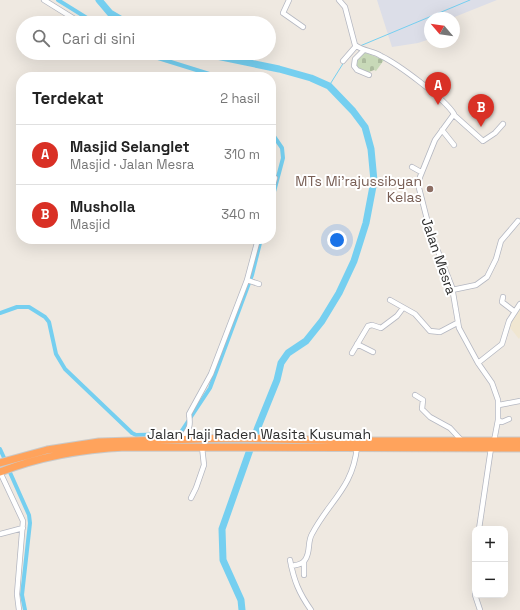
<!DOCTYPE html>
<html lang="id">
<meta charset="utf-8">
<style>
:root{--surface:#fff;--page:#f6f6f6;--text:#222;--muted:#767676;--line:#e0e0e0;--accent:#d93025}
body{margin:0;font-family:"Space Grotesk",sans-serif;background:var(--page);color:var(--text)}
.controls{position:absolute;right:12px;bottom:12px;display:grid;overflow:hidden;border-radius:8px;box-shadow:0 4px 16px #0002}
.controls button{width:36px;height:36px;display:grid;place-items:center;padding:0;border:0;border-bottom:1px solid var(--line);background:var(--surface);color:var(--text);font:20px sans-serif}
.compass{position:absolute;left:424px;top:12px;width:36px;height:36px;border-radius:50%;background:var(--surface);box-shadow:0 4px 16px #0002;rotate:299deg}
.you{position:absolute;left:337px;top:240px;width:14px;height:14px;margin:-10px;border:3px solid #fff;border-radius:50%;background:#1a73e8;box-shadow:0 0 0 6px #1a73e833}
.badge{display:grid;place-items:center;width:26px;height:26px;border-radius:50%;background:var(--accent);color:#fff;font-size:13px;font-weight:700}
.pin{position:absolute;translate:-50% -33px;filter:drop-shadow(0 1px 2px #0008)}
.pin::after{content:'';position:absolute;top:21px;width:14px;height:12px;background:inherit;clip-path:polygon(0 0,100% 0,50% 100%)}
.list{margin:0;padding:0;list-style:none}
h2{display:flex;justify-content:space-between;align-items:center;height:52px;margin:0;padding:0 16px;font-size:17px}
h2 small{font-size:13px;font-weight:400;color:var(--muted)}
.list li{display:grid;grid-template-columns:26px 1fr auto;gap:12px;align-items:center;box-sizing:border-box;height:60px;padding:0 16px;border-top:1px solid var(--line)}
.list b{display:block;font-size:15px;white-space:nowrap}
.list p{margin:0;font-size:13px;white-space:nowrap;color:var(--muted)}
.list em{font-size:13px;font-style:normal;color:var(--muted)}
.icon{flex:none;width:22px;height:22px;fill:none;stroke:currentColor;stroke-width:2;stroke-linecap:round;stroke-linejoin:round}
.map{position:relative;flex:none;width:520px;height:610px;overflow:hidden}
.search{position:absolute;background:var(--surface);box-shadow:0 4px 16px #0002;left:16px;top:16px;width:260px;height:44px;display:flex;align-items:center;gap:10px;box-sizing:border-box;padding:0 14px;border-radius:22px;color:var(--muted);font-size:15px}
.panel{position:absolute;background:var(--surface);box-shadow:0 4px 16px #0002;left:16px;top:72px;width:260px;height:172px;border-radius:16px}
.map>svg:first-child{display:block}
</style>
<div class="map">
<svg width="520" height="610" viewBox="0 0 520 610">
<defs>
<pattern id="cemetery-stones" width="16" height="16" patternUnits="userSpaceOnUse"><rect width="16" height="16" fill="#c8d9b8"/><path d="M2 7V4a2 2 0 0 1 4 0v3zM10 15v-3a2 2 0 0 1 4 0v3z" fill="#acbb9e"/></pattern>
</defs>
<rect width="100%" height="100%" fill="#efe9e1"/>
<!-- education -->
<path fill="#f0e6d1" d="M520,305V337L519,339L508,325Z"/>
<!-- airport -->
<path fill="#dcdee8" d="M377,0H497L452,18H430V39L418,43L392,47Z"/>
<!-- cemetery -->
<path fill="url(#cemetery-stones)" d="M364,52L384,60L376,71L374,70L367,73L359,70L353,62Z"/>
<g fill="none" stroke-linecap="round" stroke-linejoin="round">
<!-- stream -->
<path stroke="#75cff0" stroke-width="1" d="M360,46L470,0
M329,86L344,62"/>
<!-- canal -->
<path stroke="#75cff0" stroke-width="4" d="M58,0L95,23
M142,53L219,77
M271,132L282,148L283,158L271,203
M0,313L17,307H29L45,317L49,322L56,354L65,369L132,433L136,435L178,434L181,432L210,388L252,275L261,239
M0,449L6,462
M8,468L29,515L30,523L22,595L25,610"/>
<!-- river -->
<path stroke="#75cff0" stroke-width="7" d="M99,0L110,13L127,23
M202,53L279,69L311,78L329,86L353,111L365,127L371,149L374,181L366,223L354,261L339,293L322,321L306,341L288,353L281,363L277,380L258,427L222,529L223,560L241,600L242,610"/>
<defs>
<path id="minor" d="M44,0L81,23
M289,0L283,13L303,27
M339,0L345,7L355,45C363,51 373,51 381,56C398,64 445,99 454,114L435,140L420,177L419,188L430,231L452,287L459,328L478,363L492,383L498,400V420L494,441
M364,50L355,59L354,66L357,70L369,75
M343,61L356,46
M454,115L483,141L495,133L503,124
M442,130L454,145
M412,167L421,172
M271,192L275,178
M247,280L259,284
M452,290L476,285L487,277L496,259L501,241L518,221
M503,297L502,302L515,312
M390,300L415,314L430,331L440,332L457,323
M357,344L373,352
M352,353L368,326L372,325L381,328L397,316L403,308
M478,363L502,344L509,321L520,304
M415,395L423,400L422,409L430,417L450,428L463,442
M499,405L520,401
M498,420L502,422L509,419
M181,440C189,428 191,428 189,414L211,374L247,280L258,239
M0,472L23,521L17,594L19,610
M191,498L196,488L204,465L202,447
M479,529L491,448
M0,534L23,528
M290,560C294,581 299,593 311,610
M304,562V575
M291,566C296,565 302,565 305,560C311,552 307,542 312,534C329,501 353,488 357,447
M475,574V595
M475,595L480,610"/>
<path id="highway" d="M0,463L47,450L99,442L232,438L354,441H520
M0,472C41,456 83,449 126,447L520,448"/>
</defs>
<!-- minor casing -->
<use href="#minor" stroke="#b4b7c1" stroke-width="6"/>
<!-- highway casing -->
<use href="#highway" stroke="#c9c9c9" stroke-width="9"/>
<!-- minor -->
<use href="#minor" stroke="#fff" stroke-width="4.5"/>
<!-- highway -->
<use href="#highway" stroke="#ffa35c" stroke-width="7"/>
</g>
<!-- markers -->
<circle fill="#8d6e63" stroke="#fff" stroke-width="1.5" cx="430" cy="189" r="4"/>
<g text-anchor="middle" stroke-width="4" stroke-linejoin="round" paint-order="stroke">
<!-- education labels -->
<g font-size="14" fill="#785e54" stroke="#fff" text-anchor="end">
<text x="422" y="186">MTs Mi'rajussibyan<tspan x="422" dy="16">Kelas</tspan></text>
</g>
<!-- street labels -->
<g font-size="14" fill="#2e2e2e" stroke="#fff">
<text transform="translate(439 256) rotate(71)" y="5">Jalan Mesra</text>
<text x="259" y="439">Jalan Haji Raden Wasita Kusumah</text>
</g>
</g>
</svg>
<div class="controls">
<button>+</button>
<button>−</button>
</div>
<svg class="compass" viewBox="-18 -18 36 36"><path d="M0-13l5 13h-10z" fill="#e53935"/><path d="M0 13l5-13h-10z" fill="#767676"/></svg>
<div class="you"></div>
<div class="pin badge" style="left:438px;top:105px">A</div>
<div class="pin badge" style="left:481px;top:127px">B</div>
<div class="search"><svg class="icon" aria-label="search" viewBox="0 0 24 24"><circle cx="10" cy="10" r="6"/><path d="M15 15l6 6"/></svg>Cari di sini</div>
<section class="panel">
<h2>Terdekat<small>2 hasil</small></h2>
<ul class="list">
<li><span class="badge">A</span><div><b>Masjid Selanglet</b><p>Masjid · Jalan Mesra</p></div><em>310 m</em></li>
<li><span class="badge">B</span><div><b>Musholla</b><p>Masjid</p></div><em>340 m</em></li>
</ul>
</section>
</div>
